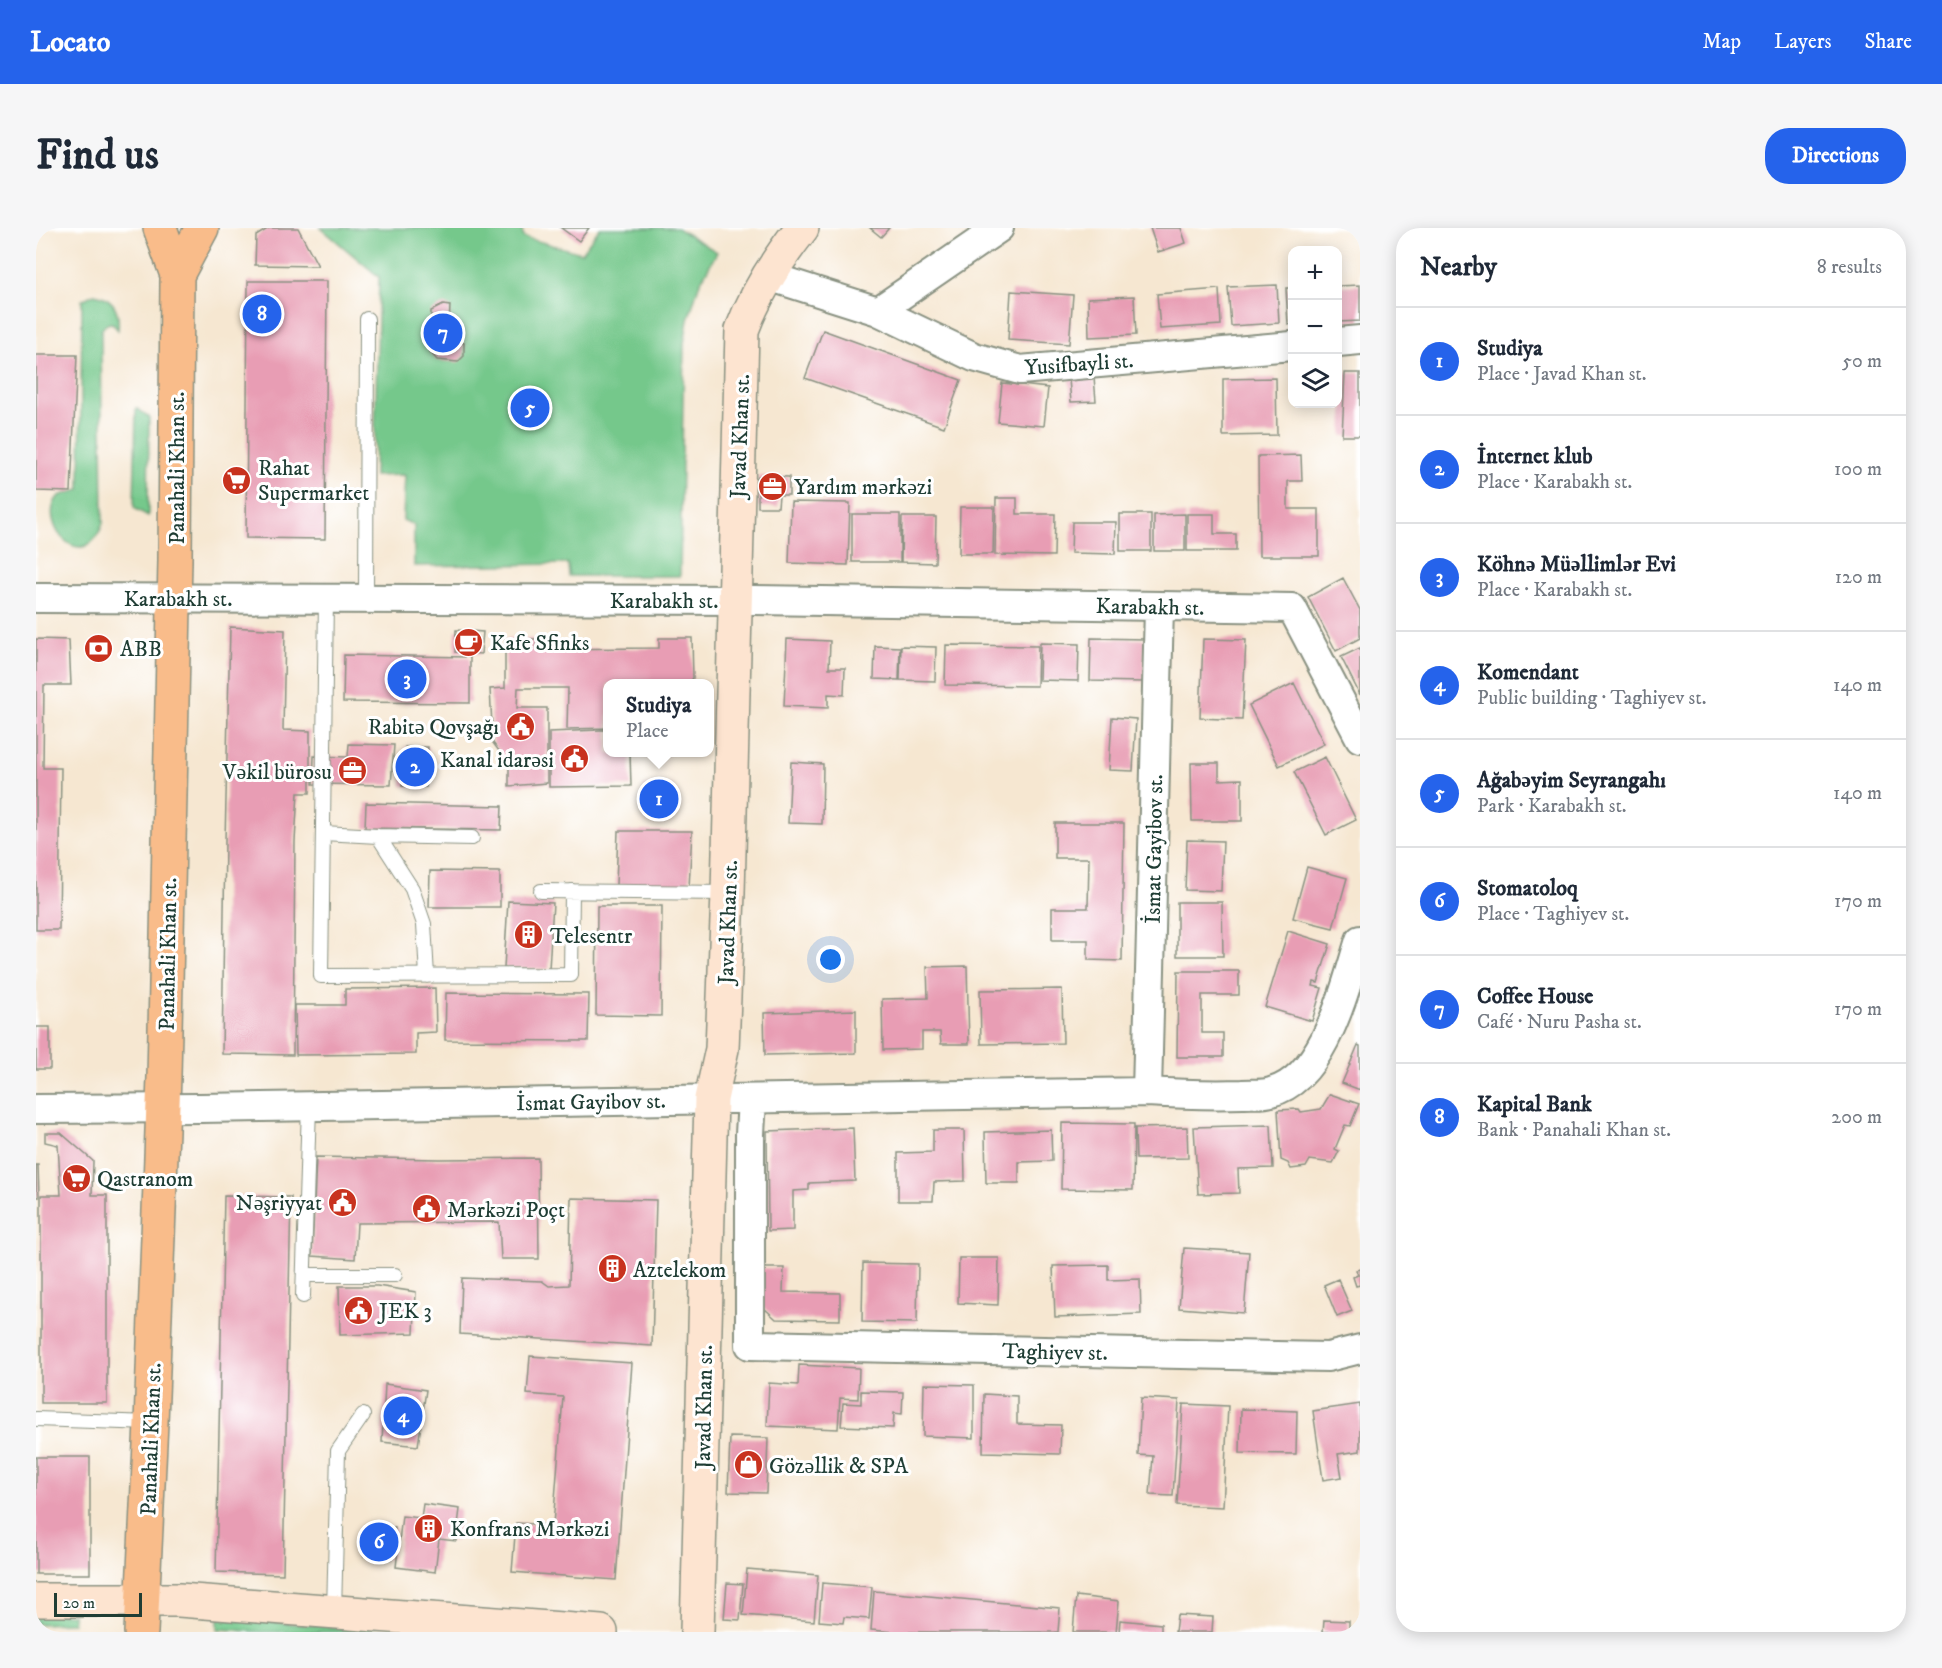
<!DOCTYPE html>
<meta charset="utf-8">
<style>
:root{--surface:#fff;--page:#f6f6f7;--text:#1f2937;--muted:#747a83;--line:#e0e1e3;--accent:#2563eb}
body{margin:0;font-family:"IM FELL DW Pica",serif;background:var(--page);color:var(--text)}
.controls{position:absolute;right:18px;top:18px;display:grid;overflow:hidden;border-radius:12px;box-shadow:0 3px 15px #0003}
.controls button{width:54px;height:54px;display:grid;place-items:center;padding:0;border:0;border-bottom:2px solid var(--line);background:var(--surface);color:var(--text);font:30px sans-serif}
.scale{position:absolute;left:18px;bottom:15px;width:88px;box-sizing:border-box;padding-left:6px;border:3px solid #1f3d34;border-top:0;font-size:16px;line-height:21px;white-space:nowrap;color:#1f3d34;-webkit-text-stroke:4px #fff;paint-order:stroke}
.you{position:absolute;left:795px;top:732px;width:21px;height:21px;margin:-15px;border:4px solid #fff;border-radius:50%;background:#1a73e8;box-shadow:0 0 0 9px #1a73e833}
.badge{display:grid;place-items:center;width:39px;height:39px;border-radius:50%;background:var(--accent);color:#fff;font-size:20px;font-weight:700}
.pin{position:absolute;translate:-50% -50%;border:3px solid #fff;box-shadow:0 2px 6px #0006}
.popup{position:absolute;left:567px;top:451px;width:111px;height:78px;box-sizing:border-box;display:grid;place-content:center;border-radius:12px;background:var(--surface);filter:drop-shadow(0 2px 4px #0005);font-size:20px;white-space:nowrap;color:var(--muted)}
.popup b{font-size:22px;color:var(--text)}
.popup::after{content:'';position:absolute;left:50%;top:100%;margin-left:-12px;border:12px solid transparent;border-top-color:var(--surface)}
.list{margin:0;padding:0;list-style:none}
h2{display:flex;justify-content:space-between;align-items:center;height:78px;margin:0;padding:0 24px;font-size:26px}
h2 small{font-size:20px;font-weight:400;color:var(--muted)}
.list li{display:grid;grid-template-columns:39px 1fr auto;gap:18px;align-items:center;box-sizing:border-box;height:108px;padding:0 24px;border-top:2px solid var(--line)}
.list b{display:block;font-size:22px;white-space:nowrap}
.list p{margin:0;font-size:20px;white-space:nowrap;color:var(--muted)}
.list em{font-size:20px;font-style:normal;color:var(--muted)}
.icon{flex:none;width:33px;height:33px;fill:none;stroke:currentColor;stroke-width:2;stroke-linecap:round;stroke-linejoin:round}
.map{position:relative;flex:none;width:1324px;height:1404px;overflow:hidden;border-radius:24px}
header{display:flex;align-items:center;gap:36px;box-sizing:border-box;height:84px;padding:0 30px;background:var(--accent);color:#fff}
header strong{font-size:28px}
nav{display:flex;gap:33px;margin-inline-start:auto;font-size:21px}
.intro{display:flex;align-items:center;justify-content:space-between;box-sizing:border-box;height:144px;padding:0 36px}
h1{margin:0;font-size:42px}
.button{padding:15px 27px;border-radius:24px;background:var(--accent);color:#fff;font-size:21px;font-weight:700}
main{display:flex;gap:36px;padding:0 36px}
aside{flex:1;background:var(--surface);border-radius:24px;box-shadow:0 3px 15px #0003}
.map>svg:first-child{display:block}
</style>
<header>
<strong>Locato</strong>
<nav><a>Map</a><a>Layers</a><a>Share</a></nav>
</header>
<div class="intro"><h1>Find us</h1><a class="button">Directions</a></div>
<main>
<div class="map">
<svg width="1324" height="1404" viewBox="0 0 1324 1404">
<rect width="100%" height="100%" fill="#fff"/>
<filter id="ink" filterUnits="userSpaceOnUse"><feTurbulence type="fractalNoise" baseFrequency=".0167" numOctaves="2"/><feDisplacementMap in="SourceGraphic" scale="12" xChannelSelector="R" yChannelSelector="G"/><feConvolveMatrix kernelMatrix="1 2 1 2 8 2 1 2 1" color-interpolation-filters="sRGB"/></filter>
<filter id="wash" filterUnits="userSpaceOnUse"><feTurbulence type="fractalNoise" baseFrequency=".008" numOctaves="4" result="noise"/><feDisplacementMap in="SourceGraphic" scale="24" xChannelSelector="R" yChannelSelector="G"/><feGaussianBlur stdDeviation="1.35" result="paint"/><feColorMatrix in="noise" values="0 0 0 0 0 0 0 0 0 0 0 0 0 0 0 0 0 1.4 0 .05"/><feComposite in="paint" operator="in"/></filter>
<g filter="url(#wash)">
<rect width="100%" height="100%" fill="#f6e7d1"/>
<!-- green -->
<path fill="#75c88b" stroke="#4a8260" stroke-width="1.5" d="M285,0H486L487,9L545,25L564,0H641L681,24L663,57L652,92L648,115L644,348H533L532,336L378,338V297L367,292L369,247L338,248L343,49Z
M58,66C78,69 84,83 82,102L76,95C70,95 67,98 65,104L67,295C48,351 0,295 22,269C28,265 37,264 44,262L46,72Z
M100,180L113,189L112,288L98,280Z
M0,1386H37V1395L0,1396Z
M182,1390L371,1404H227L182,1401Z"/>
<g id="blocks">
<!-- building -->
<path fill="#e89db4" d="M233,0H262L282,38L219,37L220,8Z
M525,0H553L543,13Z
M834,0H853L845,9Z
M1114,0H1145L1150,15L1122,24Z
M212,53H291L289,311L210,310Z
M1241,57L1243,95L1195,98L1192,59Z
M1324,57V93L1302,94V58Z
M1250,60H1256V96L1252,97Z
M1183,61L1185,97L1124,101L1121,66Z
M975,63L1037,67L1033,116L972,112Z
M1098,68L1100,107L1053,109L1052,70Z
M407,77L414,78L413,97H419V114L428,115V128L422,134L401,132L394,124L395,83Z
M787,102L925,152L908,199L769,150Z
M0,127H41L35,264L0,263Z
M1309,145H1324V208H1306Z
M1058,149L1060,173L1035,174L1033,151Z
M1240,150L1241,207L1187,208V151Z
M966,155L1012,160L1008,198L962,194Z
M1265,227L1266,253H1252V281H1283V328H1223L1222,228Z
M722,248L753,249V267H743L742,279H722Z
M960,270H981V286H1019L1018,328L959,327Z
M755,274L814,275L812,337L753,335Z
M924,279H958L957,326H923Z
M816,286H864V334H816Z
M1084,286H1115V323H1084Z
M1149,286V323H1118V287Z
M1151,286H1178V306H1200V323H1151Z
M866,289H900L899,335L865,334Z
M1036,294H1080L1079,326L1035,325Z
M1307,350L1324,382V410L1300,423L1272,369Z
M194,399L249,402L247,502L274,503V565H262L259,613L257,827L186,826L189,613Z
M420,402L447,404L445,426L419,424Z
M623,410H656L657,450L652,456H572V500L531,501L532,460H482L481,480H511V555L473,558V536L457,515L454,461L469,460V411H501L500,421L623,420Z
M1055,410L1109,411L1108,454L1054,453Z
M0,411L33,412L35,457H8L7,540H25L23,702H0Z
M751,411L794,413L793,440H809L808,467L792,466V480L748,478Z
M1167,411L1210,412L1206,492L1164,490Z
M1004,415L1043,416L1042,453L1003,452Z
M910,417L1002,418L1001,458L909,457Z
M839,418L864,419L863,452L838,451Z
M865,418L900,419L899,453L864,452Z
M1324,420V467L1305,429Z
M308,427L434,429V475L307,474Z
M1258,455L1288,516L1243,538L1213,477Z
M1076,489L1100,491L1097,543L1073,542Z
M564,502H572V525H594L595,558L513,559V504Z
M313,516L358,517L355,557L277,556L278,528L312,529Z
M369,519H392L390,559L366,558Z
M1289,529L1320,592L1290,607L1258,544Z
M755,534L787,536L786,596L752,595Z
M1155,535H1183V552L1206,551V593H1156Z
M637,557V583L608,584V558Z
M330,575L466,578L465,602L329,600Z
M1019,595H1088L1086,733L1052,732V712H1016V680H1052L1053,630H1019Z
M582,603H656L653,660L580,657Z
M1151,612L1187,613L1185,663L1149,662Z
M1271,639L1311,650L1297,700L1257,690Z
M394,643L464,644V679H393Z
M472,673L517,675L513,741L468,740Z
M1141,674H1186L1187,728H1141Z
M561,678H626L625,788L560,787Z
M1252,703L1294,716L1282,755L1278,754L1277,758L1286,760L1276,793L1229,779Z
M931,738L933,816H905L904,804H886V821L847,822L846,771L892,770L891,739Z
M1142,743H1203V767H1166V805H1187V829H1141Z
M399,760L400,804L380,805V826L260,827L259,777H309V761Z
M1026,761L1027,815L945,816L944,762Z
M410,765L553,766L552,813L409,812Z
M820,782V825L729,827L728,785Z
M0,799H14V841H0Z
M1322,817L1324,818V862L1306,855Z
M1294,866L1323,876L1314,898L1309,897L1299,921L1303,923L1297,935L1274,932L1270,939L1255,941L1252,935L1245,932L1242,882L1263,881L1265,884L1285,881Z
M1026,895L1098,896L1097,962L1025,961Z
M1235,897L1237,940L1202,941L1203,965L1162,966L1158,899Z
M1151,899L1152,930L1100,931L1099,900Z
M817,900L819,953L773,955V962L757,963V1002L732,1003L731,903Z
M897,902H928L929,953L898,954L897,973H862V925L897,924Z
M1015,902L1016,933L983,934V955H950L949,904Z
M9,905H25L57,933L56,967H71V1175H5V967H25L22,917L9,914Z
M280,929L403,931L502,930L503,1031H465L463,994L321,995L319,1031L276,1028Z
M0,937H2L3,969H0Z
M188,968L255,969L247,1346L180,1344Z
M535,970L620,972L616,1118L424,1106L426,1050L506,1053L513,1058L533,1057Z
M1148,1020L1213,1024L1208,1085L1143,1080Z
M923,1030H963L962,1077L922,1075Z
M827,1035L882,1036L881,1095L826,1094Z
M1072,1037V1052L1104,1051L1105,1086L1019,1089L1017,1038Z
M725,1040H748L747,1064L804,1065V1092L740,1091L727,1079Z
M1324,1041V1057L1320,1058L1317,1049L1322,1047L1320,1042Z
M1302,1051L1316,1083L1301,1089L1288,1057Z
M303,1058H341L380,1064L378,1105L304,1107Z
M494,1128L596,1135L580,1352L476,1344L480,1295L517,1297L527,1169L491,1166Z
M763,1137L823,1140L822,1171L804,1170L802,1201L731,1198L733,1155L762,1157Z
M349,1156L390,1162L382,1218L346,1214Z
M888,1156L938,1157V1210L887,1208Z
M825,1163L867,1164L866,1186L858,1185L857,1200L805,1198L807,1175L825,1176Z
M948,1166L981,1168V1196L1025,1197L1024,1226L947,1224Z
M1105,1170L1143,1172L1137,1268L1114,1267L1117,1228L1102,1227Z
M1147,1176L1192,1178L1187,1279L1141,1277Z
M1324,1176V1223L1302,1226L1306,1249L1287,1252L1277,1183Z
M1205,1181L1261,1183L1260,1226L1204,1225Z
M694,1209L732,1210L730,1265L692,1264Z
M0,1229H54V1346H0Z
M387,1276L424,1281L420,1313L403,1311L399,1344L360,1339L366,1288L385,1290Z
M331,1297L359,1300L355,1331L328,1328Z
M711,1341L782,1347L778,1393L707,1387Z
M691,1355L707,1356L704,1392L688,1391Z
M786,1355L836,1359L833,1391L808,1389L807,1395L783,1393Z
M838,1363L1024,1380L1022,1404H859L835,1402Z
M1040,1368L1083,1373L1080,1404H1037Z
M1141,1387L1177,1389L1176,1404H1139Z
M1084,1392L1125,1396V1404H1083Z
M1288,1392L1313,1393V1404H1287Z"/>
</g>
</g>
<g filter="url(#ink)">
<use href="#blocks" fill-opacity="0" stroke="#8a9282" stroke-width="1.5"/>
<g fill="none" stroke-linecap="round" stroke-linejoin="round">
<defs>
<path id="lane" d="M290,371L285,748L535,747L536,663
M330,372L331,91
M287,605L342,608L376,661L388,696L391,748
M342,608L436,610
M505,663L692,665
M268,1047H359
M267,1068L273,878
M0,1191L115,1195
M298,1384L302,1223L327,1187"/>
<path id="street" d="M732,48L842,83L938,129L984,142L1256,118
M842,83L963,0
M1302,114L1324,112
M0,370L718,372L1256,380L1324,510
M1111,864L1123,379
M716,871L714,906V1117L1292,1129L1324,1121
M0,881L164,880L1111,864C1143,866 1175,867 1207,866C1216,865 1226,867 1235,864C1289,850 1309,759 1324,712"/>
<path id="secondary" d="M0,1372H143L565,1404
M661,1404L675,871L686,821L692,665L706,102C720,64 741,32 766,0"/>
<path id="primary" d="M141,47L166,0
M105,1404L115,1195L128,849L139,332L141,47L124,0"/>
</defs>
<!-- lane casing -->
<use href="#lane" stroke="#8a9282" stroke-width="16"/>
<!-- street casing -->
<use href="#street" stroke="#8a9282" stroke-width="32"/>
<!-- secondary casing -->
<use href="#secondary" stroke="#8a9282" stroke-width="36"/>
<!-- primary casing -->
<use href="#primary" stroke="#8a9282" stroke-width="36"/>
<!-- lane -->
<use href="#lane" stroke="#fff" stroke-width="14"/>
<!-- street -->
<use href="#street" stroke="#fff" stroke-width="28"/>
<!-- secondary -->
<use href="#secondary" stroke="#fde4d0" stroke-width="33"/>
<!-- primary -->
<use href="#primary" stroke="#f9bc8a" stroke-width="33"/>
</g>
</g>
<!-- icons -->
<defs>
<symbol id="supermarket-disc" viewBox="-11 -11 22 22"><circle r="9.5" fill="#c8321e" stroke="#fff"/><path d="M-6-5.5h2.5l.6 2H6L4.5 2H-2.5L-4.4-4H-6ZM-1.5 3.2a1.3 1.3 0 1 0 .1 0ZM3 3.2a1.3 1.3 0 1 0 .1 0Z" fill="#fff"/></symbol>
<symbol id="office-disc" viewBox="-11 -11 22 22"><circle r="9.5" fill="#c8321e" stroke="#fff"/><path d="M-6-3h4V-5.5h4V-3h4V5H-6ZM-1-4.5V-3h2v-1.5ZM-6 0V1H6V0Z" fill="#fff"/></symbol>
<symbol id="cafe-disc" viewBox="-11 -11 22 22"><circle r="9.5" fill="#c8321e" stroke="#fff"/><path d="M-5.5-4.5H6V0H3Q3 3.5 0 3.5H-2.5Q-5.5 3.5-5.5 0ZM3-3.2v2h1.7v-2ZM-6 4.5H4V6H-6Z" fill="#fff"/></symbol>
<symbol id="bank-disc" viewBox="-11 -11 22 22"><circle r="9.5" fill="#c8321e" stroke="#fff"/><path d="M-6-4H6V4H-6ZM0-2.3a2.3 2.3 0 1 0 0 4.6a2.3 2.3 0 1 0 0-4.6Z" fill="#fff"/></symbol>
<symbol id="civic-disc" viewBox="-11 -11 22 22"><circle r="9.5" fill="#c8321e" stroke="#fff"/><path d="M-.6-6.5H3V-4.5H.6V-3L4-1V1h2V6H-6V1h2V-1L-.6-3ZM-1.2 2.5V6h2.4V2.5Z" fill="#fff"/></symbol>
<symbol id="building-disc" viewBox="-11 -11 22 22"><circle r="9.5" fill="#c8321e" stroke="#fff"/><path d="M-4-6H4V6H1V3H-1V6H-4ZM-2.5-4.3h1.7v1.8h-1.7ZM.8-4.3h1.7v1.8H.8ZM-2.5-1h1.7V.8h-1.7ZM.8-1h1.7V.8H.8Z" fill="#fff"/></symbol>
<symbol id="shop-disc" viewBox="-11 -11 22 22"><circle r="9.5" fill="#c8321e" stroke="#fff"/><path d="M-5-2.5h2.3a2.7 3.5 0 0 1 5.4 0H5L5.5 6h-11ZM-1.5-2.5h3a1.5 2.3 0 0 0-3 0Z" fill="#fff"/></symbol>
</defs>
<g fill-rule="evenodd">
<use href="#supermarket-disc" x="184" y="236" width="33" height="33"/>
<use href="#office-disc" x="720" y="242" width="33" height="33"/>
<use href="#cafe-disc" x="416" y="398" width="33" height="33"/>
<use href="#bank-disc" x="46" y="404" width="33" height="33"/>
<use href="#civic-disc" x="468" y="482" width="33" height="33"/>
<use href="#civic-disc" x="522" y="514" width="33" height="33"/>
<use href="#office-disc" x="300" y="526" width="33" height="33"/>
<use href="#building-disc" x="476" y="690" width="33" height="33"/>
<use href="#supermarket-disc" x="24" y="934" width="33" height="33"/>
<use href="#civic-disc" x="290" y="958" width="33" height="33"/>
<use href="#civic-disc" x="374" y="964" width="33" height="33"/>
<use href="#building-disc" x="560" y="1024" width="33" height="33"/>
<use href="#civic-disc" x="306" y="1066" width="33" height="33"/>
<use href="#shop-disc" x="696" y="1220" width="33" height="33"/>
<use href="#building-disc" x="376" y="1284" width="33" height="33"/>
</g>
<g text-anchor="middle" stroke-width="6" stroke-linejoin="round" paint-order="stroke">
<!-- street labels -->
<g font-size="22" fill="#1f3d34" stroke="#fff">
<text transform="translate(1043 135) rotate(-4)" y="8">Yusifbayli st.</text>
<text transform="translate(703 208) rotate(-88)" y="8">Javad Khan st.</text>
<text transform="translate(140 240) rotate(-90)" y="8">Panahali Khan st.</text>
<text x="142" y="378">Karabakh st.</text>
<text x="628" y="380">Karabakh st.</text>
<text transform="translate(1114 378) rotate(1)" y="8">Karabakh st.</text>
<text transform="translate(1117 621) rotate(-89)" y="8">İsmat Gayibov st.</text>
<text transform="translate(691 694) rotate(-88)" y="8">Javad Khan st.</text>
<text transform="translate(131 726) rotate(-89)" y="8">Panahali Khan st.</text>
<text transform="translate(555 873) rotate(-1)" y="8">İsmat Gayibov st.</text>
<text transform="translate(1019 1123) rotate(1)" y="8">Taghiyev st.</text>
<text transform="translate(667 1179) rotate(-89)" y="8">Javad Khan st.</text>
<text transform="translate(114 1211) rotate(-88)" y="8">Panahali Khan st.</text>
</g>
<!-- poi labels -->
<g font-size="22" fill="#1f3d34" stroke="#fff" text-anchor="start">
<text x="222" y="247">Rahat<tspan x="222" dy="25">Supermarket</tspan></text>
<text x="758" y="266">Yardım mərkəzi</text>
<text x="454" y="422">Kafe Sfinks</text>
<text x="84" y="428">ABB</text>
<text x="463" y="506" text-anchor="end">Rabitə Qovşağı</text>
<text x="518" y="539" text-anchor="end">Kanal idarəsi</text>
<text x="296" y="551" text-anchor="end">Vəkil bürosu</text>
<text x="514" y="715">Telesentr</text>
<text x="61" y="958">Qastranom</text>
<text x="286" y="982" text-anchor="end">Nəşriyyat</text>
<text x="411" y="989">Mərkəzi Poçt</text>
<text x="597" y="1049">Aztelekom</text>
<text x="343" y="1090">JEK 3</text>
<text x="733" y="1245">Gözəllik &amp; SPA</text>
<text x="414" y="1308">Konfrans Mərkəzi</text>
</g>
</g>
</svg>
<div class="controls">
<button>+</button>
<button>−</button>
<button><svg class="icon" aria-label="layers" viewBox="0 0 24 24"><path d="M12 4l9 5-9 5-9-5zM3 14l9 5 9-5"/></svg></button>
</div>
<div class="scale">20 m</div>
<div class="you"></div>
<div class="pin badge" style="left:623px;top:571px">1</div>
<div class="popup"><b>Studiya</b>Place</div>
<div class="pin badge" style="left:379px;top:539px">2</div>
<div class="pin badge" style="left:371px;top:451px">3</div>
<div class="pin badge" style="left:367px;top:1188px">4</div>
<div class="pin badge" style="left:494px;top:180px">5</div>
<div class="pin badge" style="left:343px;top:1314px">6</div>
<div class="pin badge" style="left:407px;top:105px">7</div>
<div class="pin badge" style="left:226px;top:86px">8</div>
</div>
<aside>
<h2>Nearby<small>8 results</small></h2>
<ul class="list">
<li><span class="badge">1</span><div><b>Studiya</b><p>Place · Javad Khan st.</p></div><em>50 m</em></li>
<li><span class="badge">2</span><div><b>İnternet klub</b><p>Place · Karabakh st.</p></div><em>100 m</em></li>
<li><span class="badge">3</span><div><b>Köhnə Müəllimlər Evi</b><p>Place · Karabakh st.</p></div><em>120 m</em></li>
<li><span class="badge">4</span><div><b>Komendant</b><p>Public building · Taghiyev st.</p></div><em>140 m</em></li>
<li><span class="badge">5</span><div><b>Ağabəyim Seyrangahı</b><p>Park · Karabakh st.</p></div><em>140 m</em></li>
<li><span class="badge">6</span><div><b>Stomatoloq</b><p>Place · Taghiyev st.</p></div><em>170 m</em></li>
<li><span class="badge">7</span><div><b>Coffee House</b><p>Café · Nuru Pasha st.</p></div><em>170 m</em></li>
<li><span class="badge">8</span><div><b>Kapital Bank</b><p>Bank · Panahali Khan st.</p></div><em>200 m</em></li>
</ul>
</aside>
</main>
